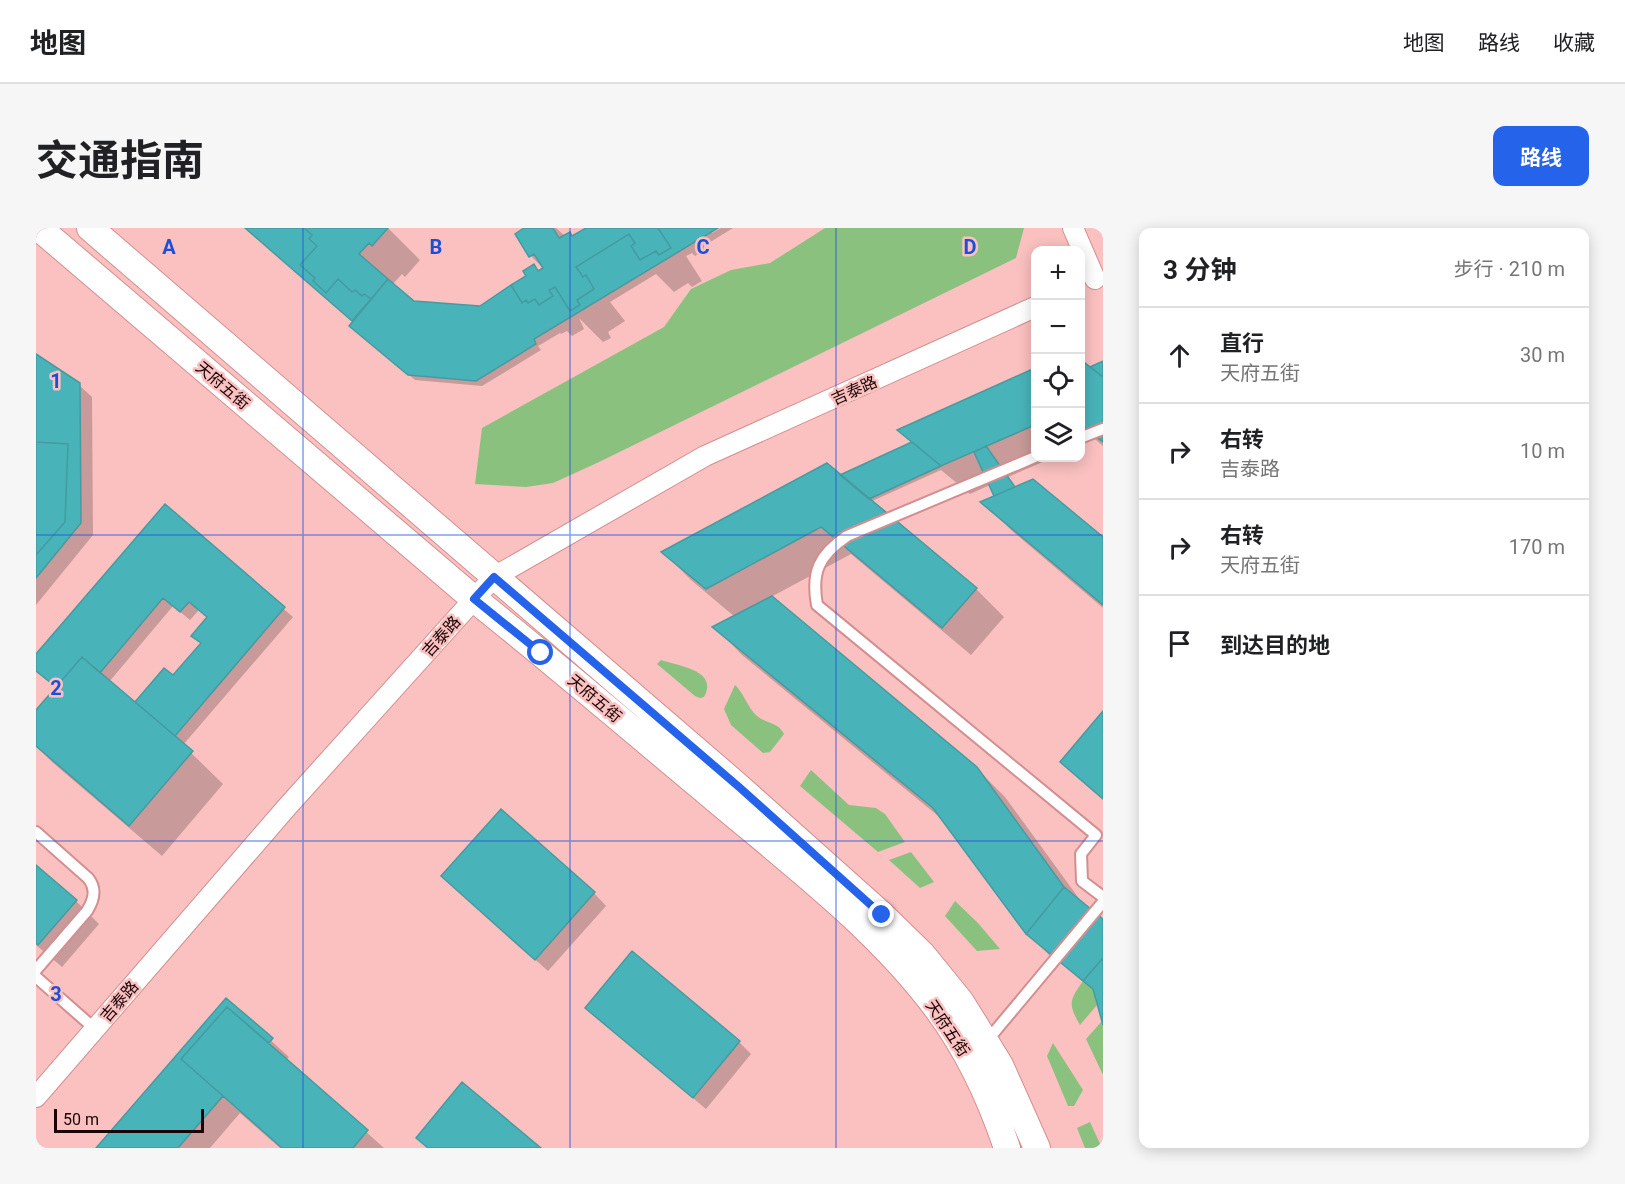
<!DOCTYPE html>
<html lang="zh">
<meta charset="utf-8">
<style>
:root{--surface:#fff;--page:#f6f6f6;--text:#202124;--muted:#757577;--line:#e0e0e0;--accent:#2563eb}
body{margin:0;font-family:Roboto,"Noto Sans SC",sans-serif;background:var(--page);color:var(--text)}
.controls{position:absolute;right:18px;top:18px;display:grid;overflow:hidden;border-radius:12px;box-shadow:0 3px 15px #0003}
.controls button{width:54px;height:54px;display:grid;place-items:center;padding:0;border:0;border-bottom:2px solid var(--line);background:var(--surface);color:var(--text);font:30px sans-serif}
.scale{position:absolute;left:18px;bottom:15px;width:150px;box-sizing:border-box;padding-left:6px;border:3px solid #1a0405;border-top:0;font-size:16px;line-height:21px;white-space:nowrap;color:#1a0405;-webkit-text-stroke:4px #fac1c0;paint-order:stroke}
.stop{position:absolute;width:18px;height:18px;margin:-14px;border:4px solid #2563eb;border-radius:50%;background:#fff}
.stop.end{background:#2563eb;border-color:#fff;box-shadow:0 2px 6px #0008}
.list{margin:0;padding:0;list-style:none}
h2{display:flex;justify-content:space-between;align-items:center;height:78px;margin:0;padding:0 24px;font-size:26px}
h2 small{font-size:20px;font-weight:400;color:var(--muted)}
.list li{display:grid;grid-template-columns:39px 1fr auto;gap:18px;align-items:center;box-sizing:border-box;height:96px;padding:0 24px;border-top:2px solid var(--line)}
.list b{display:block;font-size:22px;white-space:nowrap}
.list p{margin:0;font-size:20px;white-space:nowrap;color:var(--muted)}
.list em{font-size:20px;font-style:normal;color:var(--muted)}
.icon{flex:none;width:33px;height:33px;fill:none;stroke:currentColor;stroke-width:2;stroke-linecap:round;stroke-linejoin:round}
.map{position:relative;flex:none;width:1067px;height:920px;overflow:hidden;border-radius:12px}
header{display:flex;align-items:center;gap:36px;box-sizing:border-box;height:84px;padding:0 30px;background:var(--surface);border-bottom:2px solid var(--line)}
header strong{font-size:28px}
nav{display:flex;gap:33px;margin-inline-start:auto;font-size:21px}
.intro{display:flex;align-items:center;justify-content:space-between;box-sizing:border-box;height:144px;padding:0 36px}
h1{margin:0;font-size:42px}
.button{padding:15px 27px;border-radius:12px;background:var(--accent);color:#fff;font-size:21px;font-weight:700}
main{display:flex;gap:36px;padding:0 36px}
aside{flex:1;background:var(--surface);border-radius:12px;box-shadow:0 3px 15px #0003}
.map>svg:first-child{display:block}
</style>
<header>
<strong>地图</strong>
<nav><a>地图</a><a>路线</a><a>收藏</a></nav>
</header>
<div class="intro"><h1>交通指南</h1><a class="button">路线</a></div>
<main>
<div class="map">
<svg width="1067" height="920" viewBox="0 0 1067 920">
<rect width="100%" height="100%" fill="#fac1c0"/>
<!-- green -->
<path fill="#8bc17f" d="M789,0H988L980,30L561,235L517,255L490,259L439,256L446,200L628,99L655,61L695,42L734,35Z
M625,432C642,438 683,442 668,469L664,470L659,468L621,436Z
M699,457C708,465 711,479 721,488C731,496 742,494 748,506L734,524L727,525L695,497L688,481Z
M775,542L813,577L840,580L849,586L869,614L842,624L764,558Z
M875,624L898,654L884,660L853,632Z
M919,673L942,695L964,721L941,723L909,688Z
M1047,753L1057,761L1061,777L1044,797C1032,776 1033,773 1047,753Z
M1066,793L1067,797V847L1050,811Z
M1017,815L1047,862L1038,878H1032L1011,828Z
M1054,894L1066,920H1049L1041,900Z"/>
<!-- shadow -->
<path fill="#0003" fill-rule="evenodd" d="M211,0H352L384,32L369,49L366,46L356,57L377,74L445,79L492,48L498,38L504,44L508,41L495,28L481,6L491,0H520L529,8L537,10L553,0H679L674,3L676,5L685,0H697L668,18L670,21L659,28L656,25L650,28L666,53L656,59L652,55L638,64L620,46L574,74L589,93L572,104L575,110L567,114L543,90L548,101L536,108L531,103L525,106L524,105L502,118L505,122L446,158L379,152L321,103L318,93Z
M0,128L43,157L56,169L57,307L0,377Z
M1044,133L1059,145L1067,135V218L1059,211L1044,217Z
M999,142V230H1016L972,249L980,260L1067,311V380L975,302L947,274L961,269L954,257L934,266L905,242L834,274L940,361L968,389L935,427L815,326L735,369L940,540L969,569L1047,676L1059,763L1020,731L1019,733L991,705L907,592L706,427L679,399L699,389L655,352L628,325L877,216L863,202Z
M129,278L257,389L147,517L187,556L126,628L16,534L0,518V485L21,460L0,442V428ZM137,378L154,392L163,382L173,390L157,408L166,416L137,450L104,480L73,454Z
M0,639L40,673L63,696L26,739L0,717Z
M419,660L558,665L570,678L512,743Z
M190,772L253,829L250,832L348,920H244L204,885L174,920H62Z
M551,780L703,814L715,826L670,881Z"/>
<!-- building -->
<path fill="#48b4ba" stroke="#459ba0" stroke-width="1.5" d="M209,0H268L276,7L273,11L281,18L264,37L279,50L277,53L290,65L302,51L316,64L319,62L326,68L328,66L335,71L316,93Z
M268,0H352L336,18L333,15L323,26L352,51L335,71L328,66L326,68L319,62L316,64L302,51L290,65L277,53L279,50L264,37L281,18L273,11L276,7Z
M488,0H517L523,10L534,4L536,8L550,0H622L635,20L623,27L620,23L604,32L595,18L599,15L593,6L540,39L547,49L550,47L558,61L541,72L544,77L534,83L519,59L513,62L517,68L503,77L499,71L492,75L490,72L486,75L475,57L490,48L487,43L498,36L502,43L507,40L498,26L493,29L479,6Z
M622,0H682L498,111L500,116L440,153L372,147L313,98L352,51L378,73L444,78L475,57L486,75L490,72L492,75L499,71L503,77L517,68L513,62L519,59L534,83L544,77L541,72L558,61L550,47L547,49L540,39L593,6L599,15L595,18L604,32L620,23L623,27L635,20Z
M0,126L44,155L45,295L0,350Z
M1044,131L1067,149V214L1044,196Z
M1067,133V149L1054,139Z
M999,140V197L905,238L861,202Z
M0,214L32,216L29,294L0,327Z
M876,214L905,238L833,271L804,247Z
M950,218L979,259L958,268L938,224Z
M791,235L941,360L906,400L785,299L670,361L625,324Z
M997,251L1067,309V377L944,274Z
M129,276L249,379L139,508L99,474L128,440L137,447L165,415L155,408L171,389L153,374L144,384L127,370L64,445L46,429L20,459L0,443V426Z
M736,368L941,539L1028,659L990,706L897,580L676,399Z
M46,429L157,523L93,598L0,518V482Z
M1067,483V571L1024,534Z
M465,581L559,664L499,732L405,648Z
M0,637L41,672L2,717L0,715Z
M1028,659L1067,691V730L1047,753L990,706Z
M596,723L704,813L657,870L549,780Z
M1067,730V797L1057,761L1047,753Z
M190,770L237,810L233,815L191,779L145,831L187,868L142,920H60Z
M191,779L332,902L317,920H246L145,831Z
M426,854L505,920H392L380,910Z"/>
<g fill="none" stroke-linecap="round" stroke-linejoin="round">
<defs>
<path id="service" d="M1044,210L1067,201
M999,229L811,308C783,327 775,344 781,377L1060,607L1045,626L1046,653L1067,669
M0,604L52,650C61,661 58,672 51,683L0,742
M0,749L59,801
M950,814L1067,674"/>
<path id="minor" d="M1037,0L1059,51
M0,869L251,579L458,349L669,228L999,79"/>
<path id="tertiary" d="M3,0L438,371C517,434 594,500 672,565C751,632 841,699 902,782C933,824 955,872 971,920
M54,0L703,559L846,687L886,726L925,774L964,837L1001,920"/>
</defs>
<!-- service casing -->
<use href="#service" stroke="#d38f8f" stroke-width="14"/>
<!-- minor casing -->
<use href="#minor" stroke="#d38f8f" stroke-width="22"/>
<!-- tertiary casing -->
<use href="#tertiary" stroke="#d38f8f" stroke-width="28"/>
<!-- service -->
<use href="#service" stroke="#fff" stroke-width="10"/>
<!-- minor -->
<use href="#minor" stroke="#fff" stroke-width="20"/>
<!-- tertiary -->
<use href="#tertiary" stroke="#fff" stroke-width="26"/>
</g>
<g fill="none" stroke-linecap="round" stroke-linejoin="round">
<!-- route -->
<path stroke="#2563eb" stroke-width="8" d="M505,425L438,371L458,349L703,559L846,687"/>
</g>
<!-- grid -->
<path fill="none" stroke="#1d4ed8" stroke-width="1.5" stroke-opacity="0.55" d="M267,0V920M534,0V920M800,0V920M0,307H1067M0,613H1067"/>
<g text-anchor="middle" stroke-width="5" stroke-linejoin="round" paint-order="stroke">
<!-- street labels -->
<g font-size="16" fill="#1a0405" stroke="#fac1c0">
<text transform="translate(187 157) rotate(40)" y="6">天府五街</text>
<text transform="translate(818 162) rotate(-24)" y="6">吉泰路</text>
<text transform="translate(405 408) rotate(-48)" y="6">吉泰路</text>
<text transform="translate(559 470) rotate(40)" y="6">天府五街</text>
<text transform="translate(83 773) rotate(-49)" y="6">吉泰路</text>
<text transform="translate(912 800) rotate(56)" y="6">天府五街</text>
</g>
</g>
<g font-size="20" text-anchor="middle" font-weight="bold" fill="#1d4ed8" stroke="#fac1c0" stroke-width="5" stroke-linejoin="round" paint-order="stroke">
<text x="133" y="26">A</text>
<text x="400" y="26">B</text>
<text x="667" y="26">C</text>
<text x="934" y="26">D</text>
<text x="20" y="160">1</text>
<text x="20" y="467">2</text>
<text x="20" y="773">3</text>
</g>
</svg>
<div class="controls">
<button>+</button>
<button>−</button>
<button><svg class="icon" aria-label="locate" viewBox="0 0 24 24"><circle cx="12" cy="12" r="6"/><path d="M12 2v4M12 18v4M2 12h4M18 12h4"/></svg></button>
<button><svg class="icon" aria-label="layers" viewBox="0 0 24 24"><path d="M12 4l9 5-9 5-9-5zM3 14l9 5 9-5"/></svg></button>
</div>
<div class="scale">50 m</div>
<div class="stop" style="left:505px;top:425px"></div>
<div class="stop end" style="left:846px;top:687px"></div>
</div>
<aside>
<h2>3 分钟<small>步行 · 210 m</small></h2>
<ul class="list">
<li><svg class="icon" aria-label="ahead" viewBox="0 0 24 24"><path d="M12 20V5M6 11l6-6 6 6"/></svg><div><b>直行</b><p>天府五街</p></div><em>30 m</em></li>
<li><svg class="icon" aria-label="right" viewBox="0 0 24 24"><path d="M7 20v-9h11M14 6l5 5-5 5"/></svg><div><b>右转</b><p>吉泰路</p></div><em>10 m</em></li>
<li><svg class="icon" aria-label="right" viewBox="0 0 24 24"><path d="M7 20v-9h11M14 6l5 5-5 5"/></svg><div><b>右转</b><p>天府五街</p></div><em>170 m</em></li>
<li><svg class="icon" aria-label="arrive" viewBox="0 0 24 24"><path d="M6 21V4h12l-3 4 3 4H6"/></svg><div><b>到达目的地</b></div></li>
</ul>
</aside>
</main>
